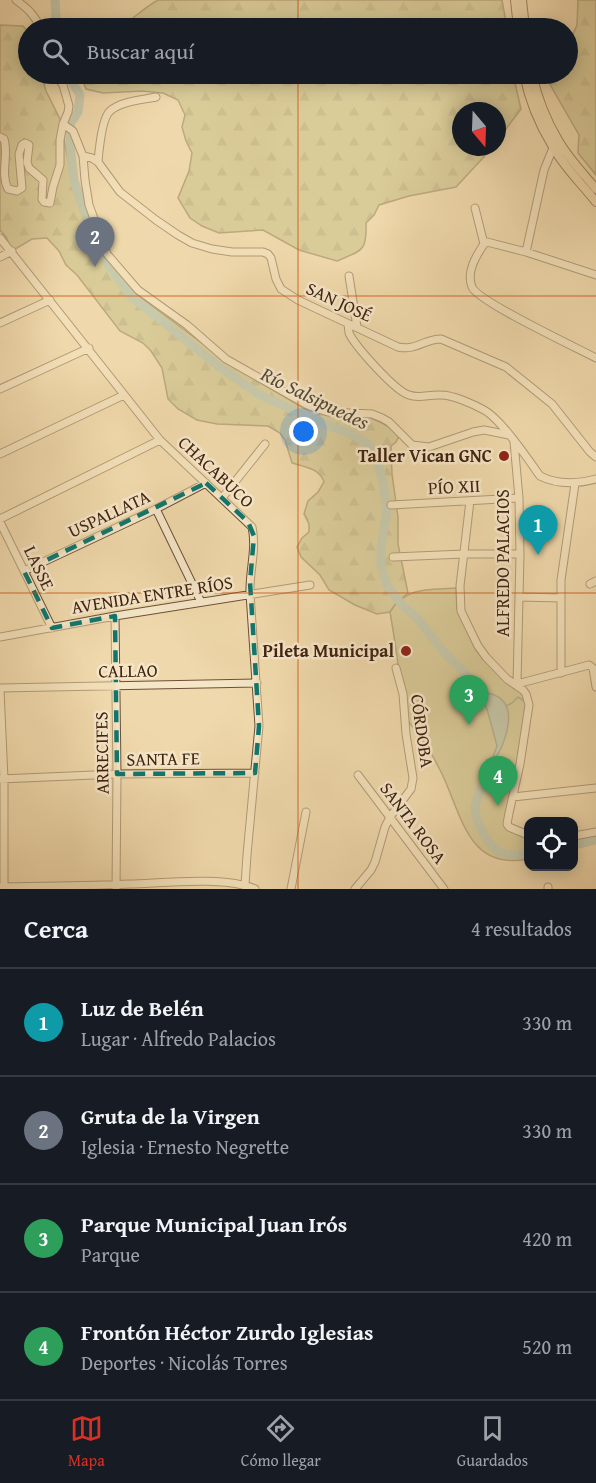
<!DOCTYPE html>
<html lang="es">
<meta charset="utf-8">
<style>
:root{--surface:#171b24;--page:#20242c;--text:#f1f3f6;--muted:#9ea1a6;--line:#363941;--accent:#d93025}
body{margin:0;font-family:"Gentium Book Plus",serif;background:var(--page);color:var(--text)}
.controls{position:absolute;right:18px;bottom:18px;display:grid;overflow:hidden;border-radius:12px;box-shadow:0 3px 15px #0003}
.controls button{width:54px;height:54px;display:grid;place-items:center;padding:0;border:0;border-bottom:2px solid var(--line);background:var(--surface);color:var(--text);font:30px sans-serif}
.compass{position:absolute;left:452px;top:102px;width:54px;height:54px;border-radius:50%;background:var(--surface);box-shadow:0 3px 15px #0003;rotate:161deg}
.you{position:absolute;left:304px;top:432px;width:21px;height:21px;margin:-15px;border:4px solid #fff;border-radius:50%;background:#1a73e8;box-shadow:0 0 0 9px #1a73e833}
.badge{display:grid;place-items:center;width:39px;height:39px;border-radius:50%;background:var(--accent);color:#fff;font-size:20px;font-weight:700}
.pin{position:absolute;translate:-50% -50px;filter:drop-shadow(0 2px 3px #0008)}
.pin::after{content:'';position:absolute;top:32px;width:21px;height:18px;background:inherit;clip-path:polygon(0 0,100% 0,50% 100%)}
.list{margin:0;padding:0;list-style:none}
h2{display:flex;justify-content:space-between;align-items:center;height:78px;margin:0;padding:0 24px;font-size:26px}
h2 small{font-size:20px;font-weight:400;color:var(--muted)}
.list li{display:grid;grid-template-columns:39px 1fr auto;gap:18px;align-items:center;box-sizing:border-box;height:108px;padding:0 24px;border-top:2px solid var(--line)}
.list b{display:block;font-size:22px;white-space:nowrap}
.list p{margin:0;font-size:20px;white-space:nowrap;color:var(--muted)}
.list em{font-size:20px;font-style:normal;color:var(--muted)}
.icon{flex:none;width:33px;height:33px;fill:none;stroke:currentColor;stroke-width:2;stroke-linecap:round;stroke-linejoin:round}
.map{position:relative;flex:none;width:596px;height:889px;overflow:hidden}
.search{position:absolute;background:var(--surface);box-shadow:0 3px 15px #0003;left:18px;right:18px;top:18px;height:66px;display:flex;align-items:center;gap:15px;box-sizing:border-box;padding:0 21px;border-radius:33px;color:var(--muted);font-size:22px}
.sheet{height:510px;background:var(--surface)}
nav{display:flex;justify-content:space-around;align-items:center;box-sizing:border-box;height:84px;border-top:2px solid var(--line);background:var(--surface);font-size:16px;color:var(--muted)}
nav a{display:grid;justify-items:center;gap:3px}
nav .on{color:var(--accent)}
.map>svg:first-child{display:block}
</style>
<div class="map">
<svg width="596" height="889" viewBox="0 0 596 889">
<defs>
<pattern id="forest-firs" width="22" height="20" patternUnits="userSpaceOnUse" patternTransform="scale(1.5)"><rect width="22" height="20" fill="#c0bc84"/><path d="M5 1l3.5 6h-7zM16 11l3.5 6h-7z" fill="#a6a171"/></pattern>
</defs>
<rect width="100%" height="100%" fill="#efd8ab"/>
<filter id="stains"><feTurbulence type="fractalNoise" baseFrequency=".00333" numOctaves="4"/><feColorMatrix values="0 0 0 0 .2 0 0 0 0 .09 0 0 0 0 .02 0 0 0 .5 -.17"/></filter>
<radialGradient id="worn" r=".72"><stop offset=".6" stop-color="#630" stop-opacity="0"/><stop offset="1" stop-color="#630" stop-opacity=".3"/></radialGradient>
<!-- forest -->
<path fill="url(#forest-firs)" stroke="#806f4a" stroke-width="1.5" d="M158,0H502L507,28H118C133,20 143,8 158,0Z
M578,0H596V175L578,153L579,135L544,74H568V45L577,25Z
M0,25L23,26L28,32V74H41L46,91L60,119L74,190L89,236L136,294L237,369L305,409L333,416L369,417L382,423L394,430L399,436L396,442L391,446L392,474L398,517V544L408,593L396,603L390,612L377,614L355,605L329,590L320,575L301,557L297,547L302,538L309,532V524L304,514L308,501L318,492L324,482C319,468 305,467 292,463L285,440L280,433L268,426L217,424L197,420L178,409L168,399L162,368L151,351L143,343L120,331L77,275L66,265L59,251L47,238L32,239L12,251L6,237L0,230Z
M80,74H513L521,109L497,141V111H461V147H493L456,187L409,196L379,205L374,215L366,223C367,252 362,250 337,261L299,250L263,230L219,233L202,226L190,218L178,198L189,171L192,153L186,141L182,127L185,115L178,100L163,93L142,91L103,93L86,89Z"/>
<!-- green -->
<path fill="#c0bc84" stroke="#806f4a" stroke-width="1.5" d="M456,588L457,609L476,650L487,663L508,681L517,686L527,701L525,724L504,824L528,836V859C467,871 462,814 441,772C435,760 428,747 420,736C416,730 409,724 406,717C404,711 404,701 403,695C398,667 395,640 390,612C406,586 429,590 456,588Z"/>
<!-- water -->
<path fill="#9ab9ad" stroke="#767d6e" stroke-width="1.5" d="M467,675L475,686L485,695L487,693C516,698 510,726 502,746C499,754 493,760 490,767C487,772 485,778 483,784L497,746L487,709L481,698L482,697L468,679Z"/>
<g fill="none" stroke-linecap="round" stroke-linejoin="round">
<!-- stream -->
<path stroke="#767d6e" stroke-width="1.5" d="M506,706L512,703L518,697L526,702"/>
<!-- river -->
<path stroke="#9ab9ad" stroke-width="9" d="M55,0L56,17
M67,74L80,95L78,112L70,124V144L74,180L85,213L107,263L131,296L218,366L260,395L317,421L351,434L368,444L377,460L383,483L387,511L381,546V565L387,585L402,605L417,618L443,651L467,675L473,683
M487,774C483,785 475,798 475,809C475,822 489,847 501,853C509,856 520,855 528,854
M574,845L596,840"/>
<defs>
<path id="minor" d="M16,0C28,9 35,15 40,28
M63,124L73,131L83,156L85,180L89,205L107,254L138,290L187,325L226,359L311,407L328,412L372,414L382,418L389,422L412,445L429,447L473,432L484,430L509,435
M0,137L4,139C9,155 0,173 8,189L17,191L22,188L19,154L22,145L25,143L29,145L27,162L29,168L43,180L42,199L44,202L50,203L53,187L60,165V140L63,124L68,112L69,106L63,85L55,74
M83,156L92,158L98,162L120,192L156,220L178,235L192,243L212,249L232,252H263L268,254L271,258L276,279L281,289L298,300L398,347C416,351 424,339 441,339L506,367L552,404L590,452L596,457
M98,162C99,150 102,118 110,111C121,101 142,100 156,97
M475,208L484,244
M0,238L160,440L252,527C257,549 249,572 250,594L259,726L247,855L245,885L246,889
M526,252L544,170L553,148
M0,257L12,251
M596,275L526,252L487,242L484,244C476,256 466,272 472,287C477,301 577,348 596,358
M349,276L357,327
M0,323L50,300
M348,324C348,325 349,331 349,333C355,346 395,391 409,395C419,399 430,394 441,395C453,395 473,404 484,410C501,419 528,459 540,476C558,485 577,484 596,479
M0,389L89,348
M514,442L519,498L520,554L517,684L589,665L593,668L596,687
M0,454L124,395
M222,498L265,444
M470,501L460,586L461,611L478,646L486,657L507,679L523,690L526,694L529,705L520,764L509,813L507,824L509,827L528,835
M391,505L519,498
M156,509L201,602
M0,519L160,440
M0,522L52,628
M393,557L464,554H520
M24,571L156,509L206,483
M590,584L596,581
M520,597L561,598
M115,616L117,774L116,889
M0,637L115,616L310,585
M561,673V580L575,484
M0,688L257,683
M0,690L4,779V889
M358,775L444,889
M0,779L117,774L255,773
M513,797L596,788
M574,836L596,832
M0,887C43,886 87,886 130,884C164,883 225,876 255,889
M548,887V889
M291,889L306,812
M355,889L371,870L375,862L385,827L390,817L411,789L413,778L406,734L403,694L396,668"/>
<path id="major" d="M515,0L518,28
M522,0L525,28
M524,74C529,100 539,124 553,147C564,167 582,184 596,202
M532,74C537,96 546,120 558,140C568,158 583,173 596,189"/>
</defs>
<!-- minor casing -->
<use href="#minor" stroke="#6c5037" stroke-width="9"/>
<!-- major casing -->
<use href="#major" stroke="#402210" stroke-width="10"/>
<!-- minor -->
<use href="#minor" stroke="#f5e6c8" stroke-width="7"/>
<!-- major -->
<use href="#major" stroke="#efd8ab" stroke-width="8"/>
</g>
<!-- marked area -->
<path d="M0 0H596V889H0ZM206,483L248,522L254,536L250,582L259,726L255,773L117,774L115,616L52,628L24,571Z" fill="#efd8ab" fill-opacity=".55" fill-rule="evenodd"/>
<path fill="none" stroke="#0f766e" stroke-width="4.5" stroke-dasharray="12 8" stroke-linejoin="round" d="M206,483L248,522L254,536L250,582L259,726L255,773L117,774L115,616L52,628L24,571Z"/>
<!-- grid -->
<path fill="none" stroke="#cf510d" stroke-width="1.5" stroke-opacity="0.55" d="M298,0V28M298,74V889M0,296H596M0,593H596"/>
<!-- markers -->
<g fill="#8f2418" stroke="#f5e6c8" stroke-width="2">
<circle cx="504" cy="456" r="6"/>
<circle cx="406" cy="651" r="6"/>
</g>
<g text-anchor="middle" stroke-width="5" stroke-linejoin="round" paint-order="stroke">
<!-- street labels -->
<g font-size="18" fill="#402210" stroke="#f5e6c8">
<text transform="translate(339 302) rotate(25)" y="6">SAN JOSÉ</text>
<text transform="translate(216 472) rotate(43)" y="6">CHACABUCO</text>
<text transform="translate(454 487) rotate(-3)" y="6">PÍO XII</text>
<text transform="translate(109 514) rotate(-25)" y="6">USPALLATA</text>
<text transform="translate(503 563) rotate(-90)" y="6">ALFREDO PALACIOS</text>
<text transform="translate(39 568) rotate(64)" y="6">LASSE</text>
<text transform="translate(152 595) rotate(-9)" y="6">AVENIDA ENTRE RÍOS</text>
<text transform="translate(128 671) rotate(-1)" y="6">CALLAO</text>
<text transform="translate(422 731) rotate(82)" y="6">CÓRDOBA</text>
<text transform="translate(102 753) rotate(-91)" y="6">ARRECIFES</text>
<text transform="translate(163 759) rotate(-1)" y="6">SANTA FE</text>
<text transform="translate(413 823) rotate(53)" y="6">SANTA ROSA</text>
</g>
<!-- poi labels -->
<g font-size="18" font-weight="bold" fill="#402210" stroke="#f5e6c8" text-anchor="end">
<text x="492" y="462">Taller Vican GNC</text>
<text x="394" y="657">Pileta Municipal</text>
</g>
<!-- water labels -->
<g font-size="20" font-style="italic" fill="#564837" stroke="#f5e6c8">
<text transform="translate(315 398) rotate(26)" y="7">Río Salsipuedes</text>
</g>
</g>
<rect width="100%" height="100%" filter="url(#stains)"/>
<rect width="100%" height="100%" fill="url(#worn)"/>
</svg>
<div class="controls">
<button><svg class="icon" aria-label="locate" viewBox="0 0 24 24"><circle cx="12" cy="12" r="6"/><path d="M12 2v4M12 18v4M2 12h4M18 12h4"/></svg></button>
</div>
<svg class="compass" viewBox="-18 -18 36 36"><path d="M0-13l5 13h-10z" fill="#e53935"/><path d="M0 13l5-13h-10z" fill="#9ea1a6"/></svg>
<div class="you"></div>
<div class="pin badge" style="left:538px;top:555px;background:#0f9aa8">1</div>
<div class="pin badge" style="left:95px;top:267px;background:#6b7280">2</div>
<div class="pin badge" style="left:469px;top:725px;background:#2e9e5b">3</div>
<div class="pin badge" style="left:498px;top:806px;background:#2e9e5b">4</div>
<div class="search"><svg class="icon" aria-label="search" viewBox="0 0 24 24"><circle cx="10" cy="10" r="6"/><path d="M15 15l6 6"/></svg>Buscar aquí</div>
</div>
<section class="sheet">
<h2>Cerca<small>4 resultados</small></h2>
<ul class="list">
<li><span class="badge" style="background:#0f9aa8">1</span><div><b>Luz de Belén</b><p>Lugar · Alfredo Palacios</p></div><em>330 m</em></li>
<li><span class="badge" style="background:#6b7280">2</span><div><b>Gruta de la Virgen</b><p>Iglesia · Ernesto Negrette</p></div><em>330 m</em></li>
<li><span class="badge" style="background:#2e9e5b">3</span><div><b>Parque Municipal Juan Irós</b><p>Parque</p></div><em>420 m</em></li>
<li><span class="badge" style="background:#2e9e5b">4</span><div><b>Frontón Héctor Zurdo Iglesias</b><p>Deportes · Nicolás Torres</p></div><em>520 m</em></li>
</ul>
</section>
<nav>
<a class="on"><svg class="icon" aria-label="map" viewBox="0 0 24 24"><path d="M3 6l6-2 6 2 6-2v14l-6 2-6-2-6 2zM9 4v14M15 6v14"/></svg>Mapa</a>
<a><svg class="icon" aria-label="directions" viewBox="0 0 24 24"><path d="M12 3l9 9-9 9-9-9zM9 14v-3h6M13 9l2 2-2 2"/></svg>Cómo llegar</a>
<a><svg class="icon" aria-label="saved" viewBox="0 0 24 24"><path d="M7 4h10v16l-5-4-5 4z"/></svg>Guardados</a>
</nav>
